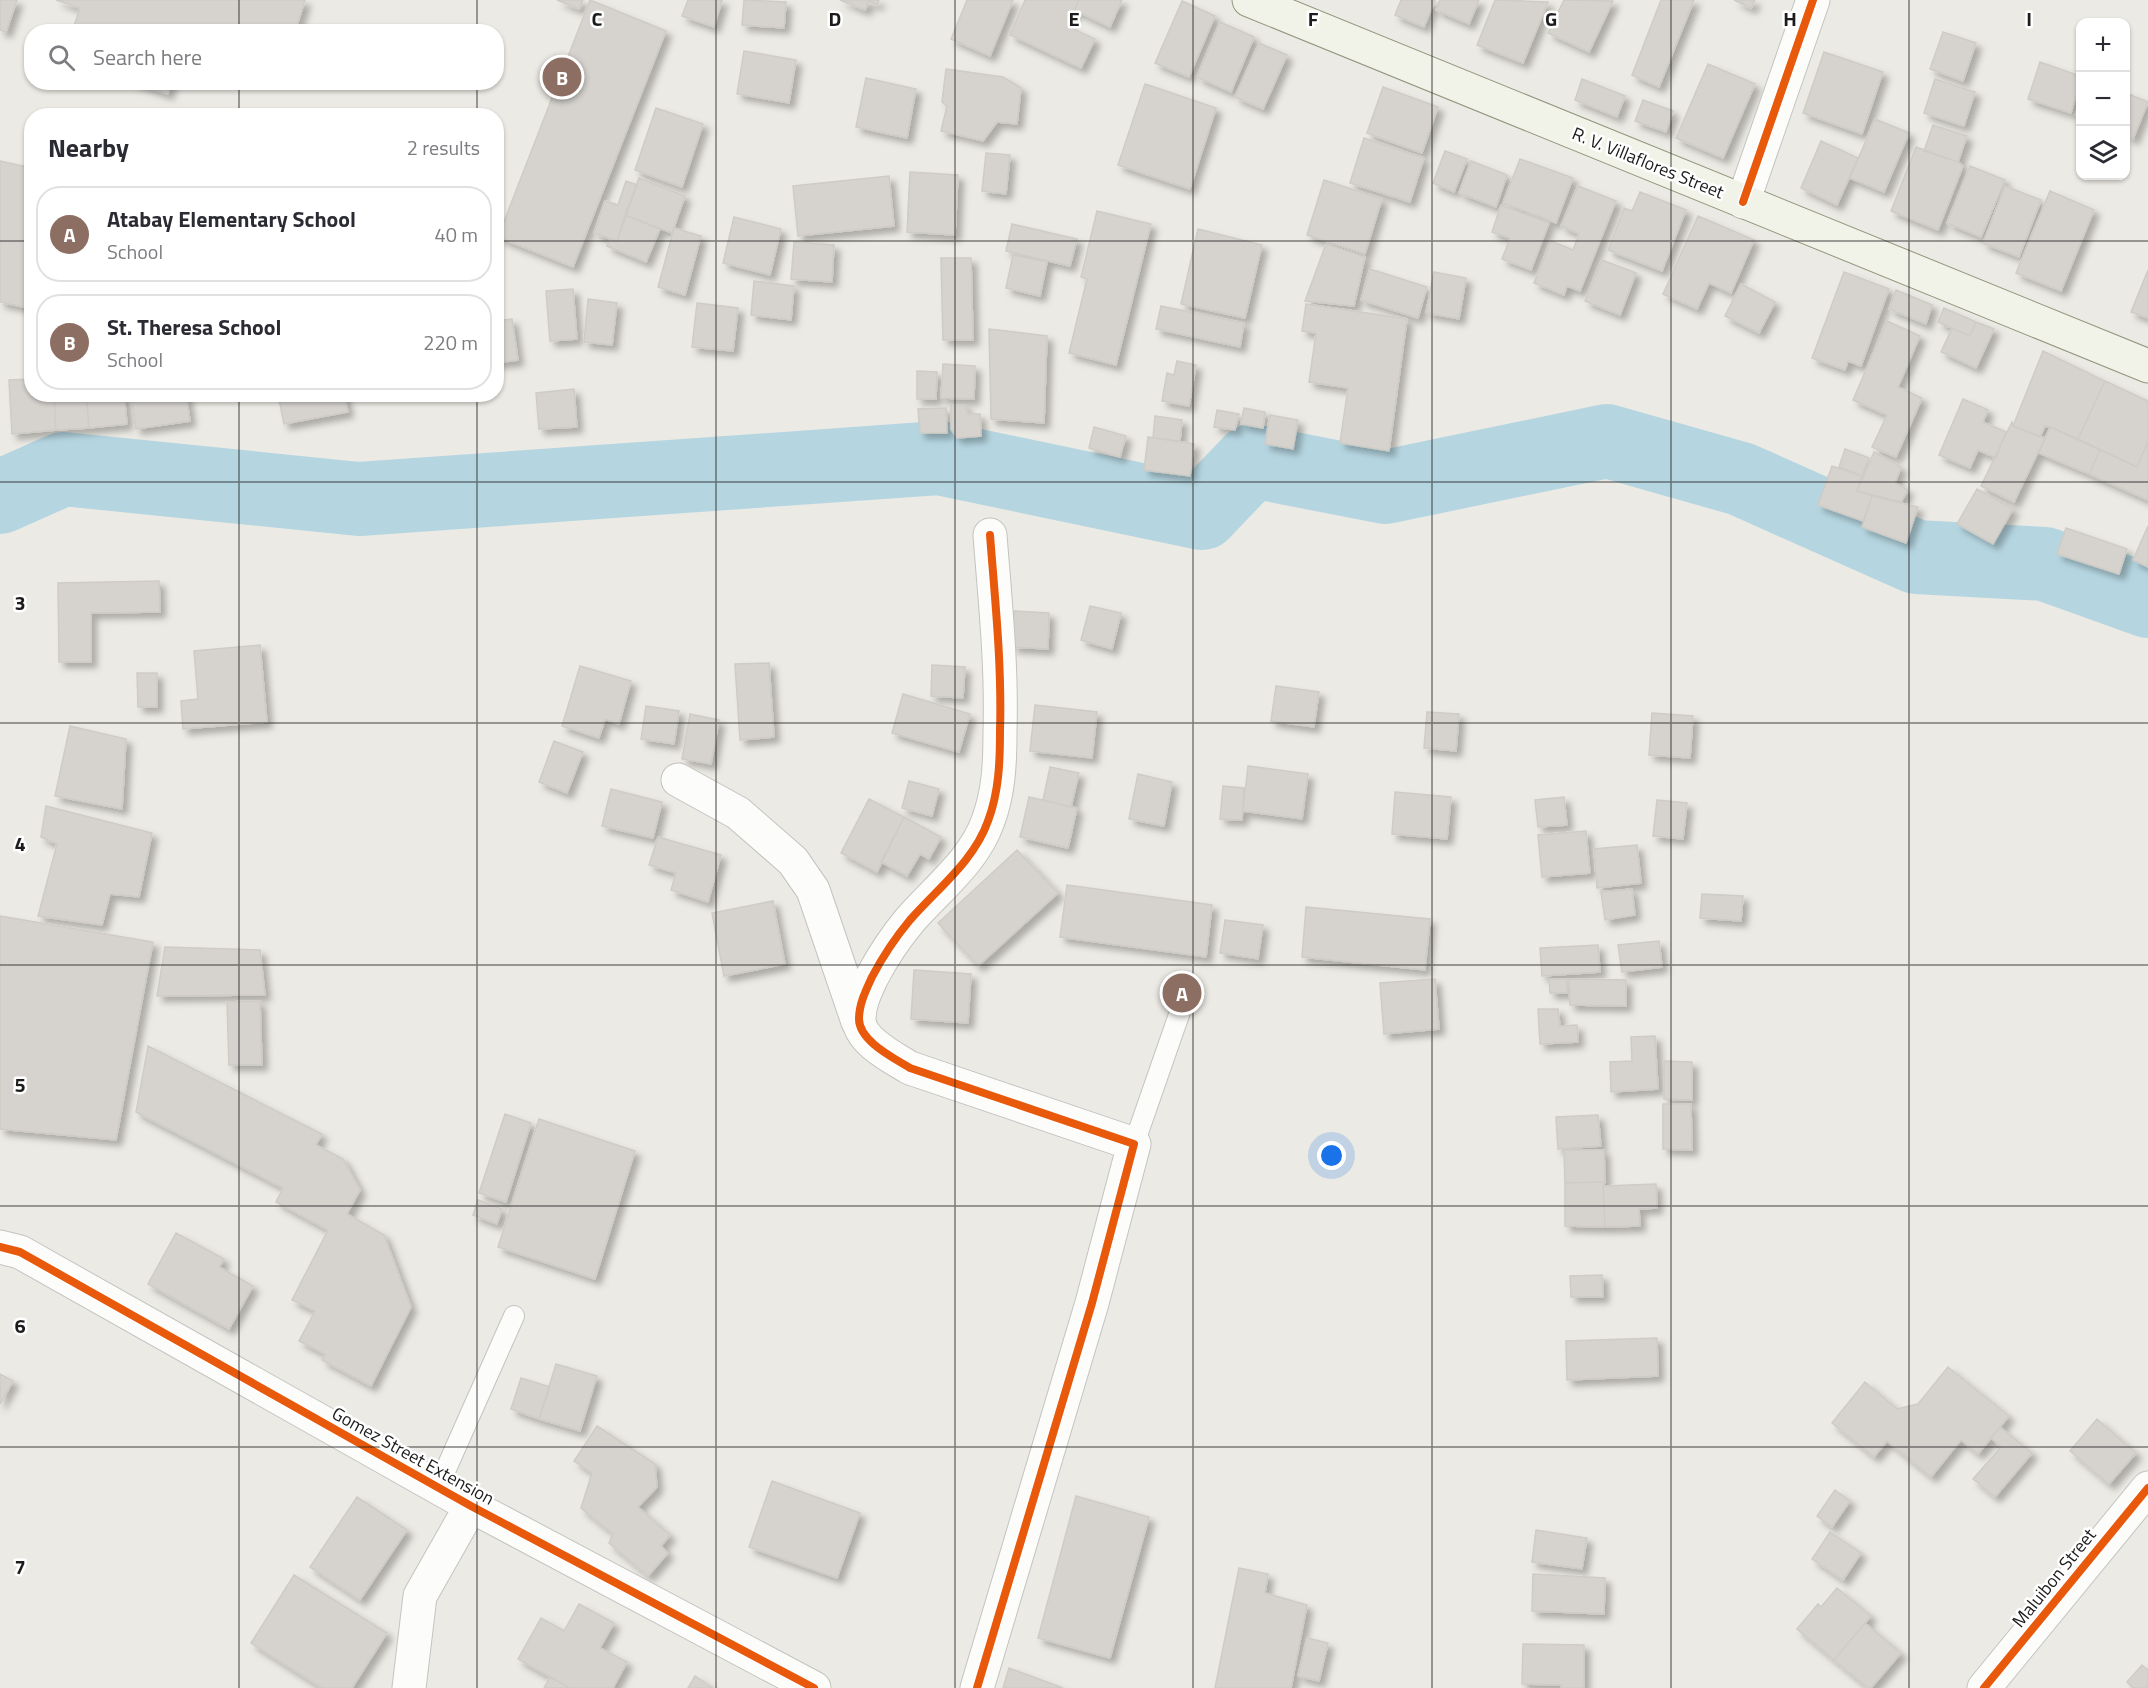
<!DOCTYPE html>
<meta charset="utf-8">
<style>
:root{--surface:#fff;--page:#f7f7f7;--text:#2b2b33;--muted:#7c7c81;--line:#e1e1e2;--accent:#0f766e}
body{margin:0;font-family:"Titillium Web",sans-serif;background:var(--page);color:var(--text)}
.controls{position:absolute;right:18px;top:18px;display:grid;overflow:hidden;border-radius:12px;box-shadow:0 2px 4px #0004}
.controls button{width:54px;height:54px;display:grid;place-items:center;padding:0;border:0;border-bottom:2px solid var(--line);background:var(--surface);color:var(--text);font:30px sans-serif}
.you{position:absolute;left:1332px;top:1156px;width:21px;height:21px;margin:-15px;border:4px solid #fff;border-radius:50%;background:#1a73e8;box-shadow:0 0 0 9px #1a73e833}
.badge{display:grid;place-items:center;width:39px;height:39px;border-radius:50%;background:var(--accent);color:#fff;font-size:20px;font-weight:700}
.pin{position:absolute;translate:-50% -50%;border:3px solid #fff;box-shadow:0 2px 6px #0006}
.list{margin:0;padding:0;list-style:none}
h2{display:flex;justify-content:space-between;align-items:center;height:78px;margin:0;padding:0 24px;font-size:26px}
h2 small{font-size:20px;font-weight:400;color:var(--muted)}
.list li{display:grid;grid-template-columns:39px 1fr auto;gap:18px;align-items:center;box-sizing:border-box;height:96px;margin:0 12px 12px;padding:0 12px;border:2px solid var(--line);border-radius:24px}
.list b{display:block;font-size:22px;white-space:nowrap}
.list p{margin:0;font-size:20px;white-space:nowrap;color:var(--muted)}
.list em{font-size:20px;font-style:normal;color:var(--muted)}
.icon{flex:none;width:33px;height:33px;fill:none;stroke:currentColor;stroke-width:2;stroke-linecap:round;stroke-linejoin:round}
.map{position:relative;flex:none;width:2148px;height:1688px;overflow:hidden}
.search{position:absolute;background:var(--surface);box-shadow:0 2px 4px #0004;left:24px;top:24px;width:480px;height:66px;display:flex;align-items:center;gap:15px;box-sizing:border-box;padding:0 21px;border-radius:24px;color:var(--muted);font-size:22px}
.panel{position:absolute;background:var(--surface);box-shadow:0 2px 4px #0004;left:24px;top:108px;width:480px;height:294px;border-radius:24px}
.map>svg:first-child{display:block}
</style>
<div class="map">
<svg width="2148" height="1688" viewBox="0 0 2148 1688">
<defs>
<filter id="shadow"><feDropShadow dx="5.5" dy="5.5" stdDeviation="3" flood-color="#0004"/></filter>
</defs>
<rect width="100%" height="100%" fill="#eceae4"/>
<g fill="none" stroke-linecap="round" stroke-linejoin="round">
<!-- river -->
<path stroke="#b5d6e1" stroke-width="74" d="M0,497L63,469L359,499L939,458L1202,513L1252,461L1385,487L1607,441L1741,479L1916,557L2045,564L2148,601"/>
</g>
<!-- building -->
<path fill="#d6d3cf" stroke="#cfcbc5" stroke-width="1.5" filter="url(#shadow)" d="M0,0H17L6,32L0,30Z
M56,0H305L295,32H72L80,8Z
M557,0H583L579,9Z
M590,0L666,31L573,267L498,237Z
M688,0H722L714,27L682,16Z
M744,0L786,2L784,28L742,25Z
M840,0H879L877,5L869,1L865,10Z
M967,0H1013L990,56L951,39Z
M1025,0H1079L1067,26L1095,39L1081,68L1010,35Z
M1079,0H1122L1110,27L1074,10Z
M1401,0H1435L1424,27L1395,15Z
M1440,0H1479L1469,24L1436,10Z
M1495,0L1548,2L1523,63L1477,45Z
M1564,0L1613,1L1589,52L1548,33Z
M1661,0H1694L1659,87L1632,75Z
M1734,0H1755L1751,8Z
M1182,1L1215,16L1189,77L1155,63Z
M1220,22L1254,37L1231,92L1197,77Z
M1943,32L1976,43L1963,81L1930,69Z
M1259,43L1287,55L1263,109L1235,97Z
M744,51L796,60L789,103L737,94Z
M1824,52L1883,72L1862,134L1803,113Z
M2040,62L2080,76V83L2071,113L2028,99Z
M1708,64L1755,84L1723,158L1676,138Z
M946,69L1003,77L1021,88L1017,124L997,122L983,141L941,131L947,106L942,102Z
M866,78L916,89L907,138L856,127Z
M1582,79L1625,96L1617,117L1575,100Z
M1935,79L1975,92L1964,126L1924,113Z
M132,82H171L168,94Z
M1145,84L1216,108L1190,189L1118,165Z
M1383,87L1438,107L1422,153L1367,133Z
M2126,93L2148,102L2133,139L2126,136Z
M1643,100L1673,111L1666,132L1635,121Z
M2080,102V117L2075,115Z
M656,108L703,124L682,187L635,170Z
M1875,119L1909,133L1884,192L1850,178Z
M1933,125L1967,136L1958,162L1924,151Z
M1364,138L1424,158L1410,202L1350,183Z
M1821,141L1858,158L1837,205L1801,188Z
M1916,147L1958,162L1963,166L1938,230L1891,211Z
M1445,151L1467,159L1454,192L1433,183Z
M986,153L1010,155L1006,194L982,191Z
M1520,159L1573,178L1556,223L1503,203Z
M0,161L32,168V309L0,302Z
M1471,161L1507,175L1496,207L1459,193Z
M1970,166L2005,180L1981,237L1947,223Z
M910,172L958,175L955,235L907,232Z
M889,176L894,226L798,236L793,186Z
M639,178L685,196L672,233L625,215Z
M1324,180L1382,199L1365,254L1307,235Z
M626,181L637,185L617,241L594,233L605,201L618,205Z
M1578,186L1616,201L1580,291L1567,286L1564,295L1534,283L1551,241L1573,250L1579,234L1561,226Z
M2005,186L2041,200L2019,257L1983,243Z
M2050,191L2094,210L2061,291L2016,273Z
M1640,192L1686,210L1662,271L1608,250L1624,208L1632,211Z
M1501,205L1549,223L1531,270L1502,259L1510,238L1492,232Z
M1097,211L1151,224L1116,365L1069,353L1087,279L1081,277Z
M625,215L660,229L646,262L607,246L610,239L617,241Z
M1698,216L1754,240L1731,293L1709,283L1697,309L1663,294Z
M734,217L781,229L770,275L723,263Z
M1012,224L1077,239L1070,266L1006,251Z
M674,228L701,236L685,295L658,287Z
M1198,229L1262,245L1245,318L1181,304Z
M794,242L834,245L832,282L791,279Z
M1326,244L1365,257L1354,306L1305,301Z
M1013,255L1047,262L1040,296L1006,288Z
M941,258H971L973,340H943Z
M1602,260L1636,273L1620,315L1585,301Z
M1370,269L1427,287L1418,318L1361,300Z
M2148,270V318L2131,312Z
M1434,272L1466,278L1459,319L1426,313Z
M1844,272L1889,289L1861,366L1848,361L1845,370L1812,358Z
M754,281L794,286L791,320L751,315Z
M1741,284L1775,302L1759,333L1725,316Z
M573,289L577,339L550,341L546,291Z
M1896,290L1932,305L1926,324L1889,309Z
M588,299L617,303L612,345L584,342Z
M697,303L738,308L733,351L692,347Z
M1306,304L1407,319L1389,451L1340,443L1348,388L1309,382L1316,333L1302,331Z
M1161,306L1244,323L1240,347L1156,329Z
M1944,308L1976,322L1970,336L1938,322Z
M512,319L518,360L496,363V321Z
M1887,321L1920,336L1898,387L1922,398L1896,457L1872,447L1887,415L1853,400Z
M1976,322L1994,329L1976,368L1941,352L1952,328L1970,336Z
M989,329L1047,336L1044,423L991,419Z
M2043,351L2105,381L2078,439L2050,427L2045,426L2040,437L2013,426Z
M1177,361L1196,365L1189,406L1162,401L1167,373L1174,375Z
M943,364L975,366L974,399L941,398Z
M917,371L937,372L936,399H917Z
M32,379V394H54L56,430L12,434L9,380Z
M2105,381L2148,401V441L2137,467L2078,439Z
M574,389L577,427L539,429L536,393Z
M54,394H86L89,428L56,430Z
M86,394H124L127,424L89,428Z
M131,394H186L190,421L136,429Z
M278,394H344L348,412L284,424Z
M1963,399L1988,410L1983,422L2006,432L1996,458L1978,450L1970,468L1939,455Z
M951,405H965L968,414H980L981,436L957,438L951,429Z
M946,408L947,433H920L918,409Z
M1244,408L1265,412L1263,428L1241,424Z
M1217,410L1239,414L1235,430L1214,427Z
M1270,415L1298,420L1293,449L1265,444Z
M1155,416L1182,420L1180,441L1153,438Z
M2012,422L2013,426L2045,438L2014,502L1981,486Z
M1094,427L1126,436L1120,457L1089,448Z
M2050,427L2100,450L2089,474L2039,453Z
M1148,437L1194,444L1190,476L1144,470Z
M2148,441V500L2089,474L2100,450L2137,467Z
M1845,449L1869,458L1862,476L1839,467Z
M1874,452L1901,467L1895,483L1908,490L1901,502L1857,491Z
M1832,466L1862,476L1857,491L1872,496L1863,521L1818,505Z
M1977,489L2013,509L1993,544L1957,524Z
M1872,496L1918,507L1906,543L1862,527Z
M2148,526V567L2133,560Z
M2066,528L2127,549L2119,574L2057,554Z
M159,581L160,612L91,613V662H59L58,583Z
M1090,606L1121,613L1112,649L1081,640Z
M1014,611L1049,613L1048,649L1012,647Z
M260,645L267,722L183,729L181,701L198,699L194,651Z
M769,663L774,737L740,740L735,664Z
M932,665L965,667L963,698L931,696Z
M580,666L631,681L619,724L605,719L599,738L562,726Z
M137,673H157V707H138Z
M1276,686L1319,692L1314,727L1271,721Z
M903,694L970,714L959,752L892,733Z
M1035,705L1097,712L1092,758L1030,751Z
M646,706L679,711L674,744L641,739Z
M1427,712L1459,714L1456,751L1424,748Z
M1652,713L1693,716L1690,758L1649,755Z
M690,714L719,720L711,764L682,759Z
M70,726L126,739L122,809L55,796Z
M554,741L583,752L567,793L539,782Z
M1248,766L1308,774L1302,819L1243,811Z
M1050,767L1079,773L1071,807L1043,800Z
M1138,774L1172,782L1164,826L1129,819Z
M909,781L939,789L932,816L902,808Z
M1223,786L1244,788L1242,820L1220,819Z
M611,789L662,802L653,838L602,826Z
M1395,792L1451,797L1447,839L1392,834Z
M1029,797L1077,808L1068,848L1020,837Z
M1564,797L1567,825L1538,827L1535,800Z
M869,799L904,817L877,872L841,853Z
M1657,800L1687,803L1683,839L1653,836Z
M46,806L152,833L139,897L110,894L102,925L38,916L57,844L41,837Z
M904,817L941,837L929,859L920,854L907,876L881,862Z
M1586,831L1590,873L1542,877L1538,835Z
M658,837L721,855L708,902L671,890L676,873L649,865Z
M1637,845L1641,883L1597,888L1594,849Z
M1017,850L1058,893L978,966L938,923Z
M1067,885L1212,905L1206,957L1060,937Z
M1632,889L1635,915L1605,920L1601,892Z
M1702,894L1743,896L1741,921L1700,918Z
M773,901L785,964L724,976L712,913Z
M1306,907L1430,919L1425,970L1302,957Z
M0,916L153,942L116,1140L0,1129Z
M1225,920L1263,925L1258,959L1220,953Z
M1659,941L1662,967L1622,972L1618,945Z
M1598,945L1600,972L1542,976L1540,948Z
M165,947L260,950L265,995L157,996Z
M914,970L971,974L968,1023L911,1019Z
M1435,979L1439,1029L1384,1034L1380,983Z
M1549,979H1567V993H1550Z
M1569,979L1626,980V1006L1570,1005Z
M260,1001L262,1065H229L227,1002Z
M1538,1009H1558L1560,1026L1577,1025L1578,1042L1540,1044Z
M1655,1036L1658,1089L1611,1092L1610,1062L1632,1061L1631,1037Z
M148,1046L322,1134L316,1145L343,1159L360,1190L347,1214L384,1235L411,1307L371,1386L322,1360L325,1354L299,1341L315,1311L292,1300L328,1230L276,1202L283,1188L136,1112Z
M1664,1061L1692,1062V1100L1664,1099Z
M1663,1104H1691L1692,1150L1663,1149Z
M505,1114L531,1123L506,1202L479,1193Z
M1598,1115L1601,1146L1558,1149L1556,1117Z
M539,1119L635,1151L595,1279L498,1247Z
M1564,1150H1604L1605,1182L1565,1183Z
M1605,1182L1603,1186L1605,1227L1565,1226V1183Z
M1656,1184L1657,1208L1639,1209L1640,1226L1605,1227L1603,1186Z
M478,1200L502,1209L497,1224L473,1215Z
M176,1233L224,1259L219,1267L253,1286L229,1329L148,1284Z
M1602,1275L1603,1297H1571L1570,1276Z
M1657,1338L1658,1376L1567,1380L1566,1341Z
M556,1364L597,1376L580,1431L539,1419Z
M1948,1367L2009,1416L1978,1454L1961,1440L1931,1477L1887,1441L1874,1457L1832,1423L1865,1382L1897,1409L1918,1404Z
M0,1374L13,1381L0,1404Z
M521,1378L550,1387L539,1419L511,1409Z
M2097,1419L2136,1453L2109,1484L2070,1451Z
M597,1426L655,1464L657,1487L638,1507L670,1535L661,1546L668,1553L648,1576L609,1543L613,1534L581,1508L592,1473L574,1461Z
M2000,1427L2032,1453L1995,1497L1973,1479L2001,1447L1991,1438Z
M772,1481L860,1513L837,1578L749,1547Z
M1835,1490L1850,1501L1832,1527L1817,1516Z
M1076,1496L1149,1517L1110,1658L1038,1638Z
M357,1497L407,1530L360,1600L310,1567Z
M1536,1530L1587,1538L1582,1569L1532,1562Z
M1830,1532L1861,1553L1843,1580L1812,1559Z
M1239,1568L1268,1574L1265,1593L1307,1605L1291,1688H1215Z
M1533,1574L1605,1578L1604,1614L1532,1611Z
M294,1575L387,1633L352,1688H322L251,1643Z
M1837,1588L1871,1616L1834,1660L1797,1629L1818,1604L1821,1607Z
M579,1604L614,1623L600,1648L627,1662L613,1688H570L518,1659L541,1618L564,1631Z
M1865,1623L1901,1653L1871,1688H1868L1834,1660Z
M1307,1638L1328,1643L1319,1681L1298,1676Z
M1523,1644L1584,1645V1688H1561V1685L1522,1684Z
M2142,1665L2148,1670V1688H2133L2127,1682Z
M1009,1668L1063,1688H1003Z
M695,1676L713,1688H688Z
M550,1677L570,1688H544Z"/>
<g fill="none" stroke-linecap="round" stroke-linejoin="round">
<defs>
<path id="lane" d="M1134,1144L1181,1009
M438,1487L514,1316"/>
<path id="street" d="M1743,202L1813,0
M678,780L738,813L793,861L813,890L858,1022
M0,1247L20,1252L471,1506L814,1688
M409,1688L420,1596L471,1506
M977,1688L1092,1303L1134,1144L910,1068C894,1058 859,1041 859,1019C859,1004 866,990 872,977C883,956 895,938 910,920C938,888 974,861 988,821C999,792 1000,761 1000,731C1002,665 995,600 990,535
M1984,1688L2148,1488"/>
<path id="secondary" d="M1249,0L2148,366"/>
</defs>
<!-- lane casing -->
<use href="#lane" stroke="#c4c3c0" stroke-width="22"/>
<!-- street casing -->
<use href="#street" stroke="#c4c3c0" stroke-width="35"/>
<!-- secondary casing -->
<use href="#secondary" stroke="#92957c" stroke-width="35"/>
<!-- lane -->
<use href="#lane" stroke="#fcfcfb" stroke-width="20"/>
<!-- street -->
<use href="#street" stroke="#fcfcfb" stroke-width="33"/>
<!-- secondary -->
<use href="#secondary" stroke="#f2f3e8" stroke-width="33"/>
<defs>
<path id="cycleway" d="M1743,202L1813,0
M0,1247L20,1252L471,1506L814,1688
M977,1688L1092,1303L1134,1144L910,1068C894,1058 859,1041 859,1019C859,1004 866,990 872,977C883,956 895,938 910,920C938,888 974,861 988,821C999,792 1000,761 1000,731C1002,665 995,600 990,535
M1984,1688L2148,1488"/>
</defs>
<!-- cycleway casing -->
<use href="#cycleway" stroke="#fff" stroke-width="11"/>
<!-- cycleway -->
<use href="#cycleway" stroke="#e8590c" stroke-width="8"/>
</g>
<!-- grid -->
<path fill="none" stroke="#1c1c1c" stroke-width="1.5" stroke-opacity="0.55" d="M239,0V32M477,0V32M716,0V1688M955,0V1688M1193,0V1688M1432,0V1688M1671,0V1688M1909,0V1688M239,82V116M477,82V116M0,241H32M496,241H2148M239,394V1688M477,394V1688M0,482H2148M0,723H2148M0,965H2148M0,1206H2148M0,1447H2148"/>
<g text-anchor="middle" stroke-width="5" stroke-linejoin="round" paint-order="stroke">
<!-- street labels -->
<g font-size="18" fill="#1c1c1c" stroke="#fff">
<text transform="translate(1648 163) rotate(22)" y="6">R. V. Villaflores Street</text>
<text transform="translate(413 1456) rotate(29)" y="6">Gomez Street Extension</text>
<text transform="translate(2054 1578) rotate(-51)" y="6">Maluibon Street</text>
</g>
</g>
<g font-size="20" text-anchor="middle" font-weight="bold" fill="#1c1c1c" stroke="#fff" stroke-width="5" stroke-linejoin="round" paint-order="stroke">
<text x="597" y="26">C</text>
<text x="835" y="26">D</text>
<text x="1074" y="26">E</text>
<text x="1313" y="26">F</text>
<text x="1551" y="26">G</text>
<text x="1790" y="26">H</text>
<text x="2029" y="26">I</text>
<text x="20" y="610">3</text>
<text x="20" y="851">4</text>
<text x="20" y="1092">5</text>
<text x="20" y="1333">6</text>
<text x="20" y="1574">7</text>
</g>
</svg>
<div class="controls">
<button>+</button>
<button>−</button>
<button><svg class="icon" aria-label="layers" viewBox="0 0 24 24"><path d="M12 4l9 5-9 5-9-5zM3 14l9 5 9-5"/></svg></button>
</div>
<div class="you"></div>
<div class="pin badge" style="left:1182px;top:993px;background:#8d6e63">A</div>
<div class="pin badge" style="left:562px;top:77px;background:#8d6e63">B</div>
<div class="search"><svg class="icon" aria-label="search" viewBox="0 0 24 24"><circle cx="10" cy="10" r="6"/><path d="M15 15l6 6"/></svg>Search here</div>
<section class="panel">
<h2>Nearby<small>2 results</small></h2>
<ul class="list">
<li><span class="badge" style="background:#8d6e63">A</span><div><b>Atabay Elementary School</b><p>School</p></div><em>40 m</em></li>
<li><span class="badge" style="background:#8d6e63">B</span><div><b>St. Theresa School</b><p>School</p></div><em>220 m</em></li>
</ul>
</section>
</div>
